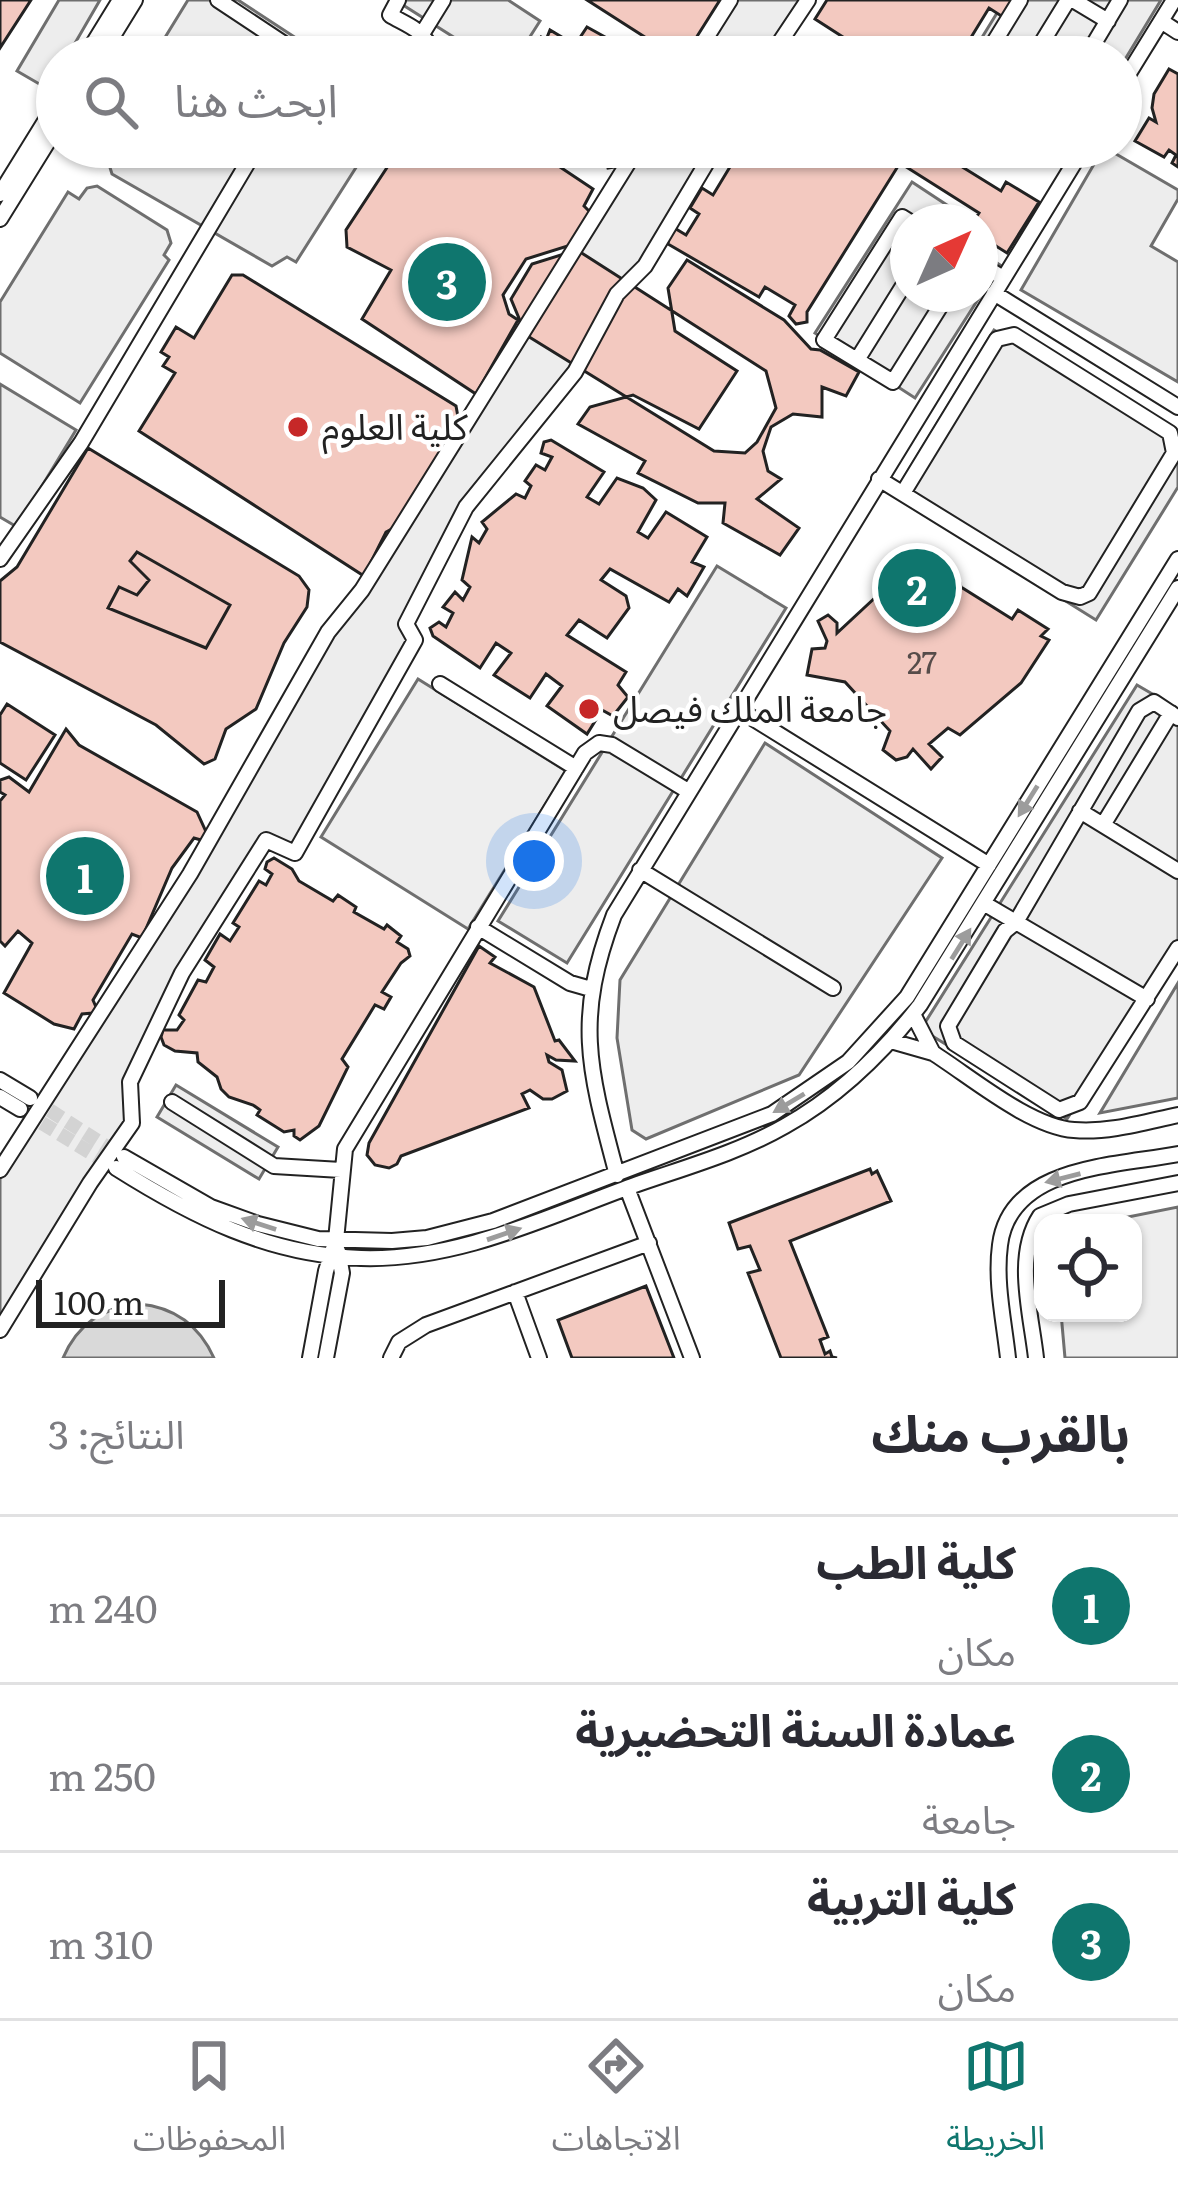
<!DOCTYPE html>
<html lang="ar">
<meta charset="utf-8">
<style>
:root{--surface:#fff;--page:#f2f2f3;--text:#2b2b33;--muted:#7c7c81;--line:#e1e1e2;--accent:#0f766e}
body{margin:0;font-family:Literata,"Noto Sans Arabic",serif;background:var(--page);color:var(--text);direction:rtl}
.controls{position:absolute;right:36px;bottom:36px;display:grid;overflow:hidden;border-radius:24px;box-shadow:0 3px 9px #0004}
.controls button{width:108px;height:108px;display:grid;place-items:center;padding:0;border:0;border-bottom:3px solid var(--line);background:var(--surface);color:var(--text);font:60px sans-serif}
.compass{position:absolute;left:890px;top:204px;width:108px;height:108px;border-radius:50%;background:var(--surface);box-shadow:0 3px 9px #0004;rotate:45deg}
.scale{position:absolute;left:36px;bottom:30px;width:189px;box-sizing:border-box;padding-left:12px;border:6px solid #222;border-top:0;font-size:33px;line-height:42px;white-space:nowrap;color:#222;-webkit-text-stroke:9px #fff;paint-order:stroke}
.you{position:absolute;left:534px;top:861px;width:42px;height:42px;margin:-30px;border:9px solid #fff;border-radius:50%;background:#1a73e8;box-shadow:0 0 0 18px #1a73e833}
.badge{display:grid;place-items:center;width:78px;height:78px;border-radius:50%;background:var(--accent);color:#fff;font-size:39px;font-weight:700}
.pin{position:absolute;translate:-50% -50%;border:6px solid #fff;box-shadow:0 3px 12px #0006}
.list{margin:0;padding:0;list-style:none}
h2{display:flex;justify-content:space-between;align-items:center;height:156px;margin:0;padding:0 48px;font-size:51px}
h2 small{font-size:39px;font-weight:400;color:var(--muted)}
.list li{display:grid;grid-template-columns:78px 1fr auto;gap:36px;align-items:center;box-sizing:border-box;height:168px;padding:0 48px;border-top:3px solid var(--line)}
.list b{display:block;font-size:45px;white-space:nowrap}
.list p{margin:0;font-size:39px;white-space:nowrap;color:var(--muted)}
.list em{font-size:39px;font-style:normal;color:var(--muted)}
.icon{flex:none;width:66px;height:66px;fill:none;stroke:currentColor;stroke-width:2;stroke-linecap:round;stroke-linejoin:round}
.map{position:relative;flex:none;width:1178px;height:1358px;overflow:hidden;direction:ltr}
.search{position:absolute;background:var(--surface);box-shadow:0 3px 9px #0004;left:36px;right:36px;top:36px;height:132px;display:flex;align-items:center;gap:30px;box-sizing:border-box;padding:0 42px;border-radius:66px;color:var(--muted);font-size:45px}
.sheet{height:660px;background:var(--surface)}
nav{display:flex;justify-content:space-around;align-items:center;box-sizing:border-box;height:168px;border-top:3px solid var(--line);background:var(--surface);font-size:33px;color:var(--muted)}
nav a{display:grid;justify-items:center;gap:6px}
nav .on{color:var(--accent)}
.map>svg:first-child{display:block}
</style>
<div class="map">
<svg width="1178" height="1358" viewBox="0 0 1178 1358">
<rect width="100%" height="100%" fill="#fff"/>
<!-- green -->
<path fill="#eee" stroke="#6f6f6f" stroke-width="3" d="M418,679L566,771L468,929L321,837Z
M1178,983V1098L1100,1113Z
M1178,1207V1358H1065L1061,1313H1133V1223H1098Z"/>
<!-- parking -->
<path fill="#ededed" stroke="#6f6f6f" stroke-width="3" d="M59,0H100L67,57H57V73L48,89L17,71Z
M188,0H238L325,57L337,40L362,57H153Z
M406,0H508L540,21L517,57H485L403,5Z
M730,0H808L770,57H694Z
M1005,0H1161L1121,66V57H970Z
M113,147H369L296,262L287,257L272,266L112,174L107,158Z
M638,147H716L575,372L466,507L406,624L415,640L295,853L265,841L182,973L130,1082L132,1123L0,1330V1170L85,1037L328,632Z
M1104,147L1178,190V199L1151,246L1178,262V382L1021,290Z
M912,182L959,213L953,222H908V294H980V252L1000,265L915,398L815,333Z
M97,186L167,230L171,243L164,255L169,260L80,403L0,353V302L68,192L79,199L87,188Z
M994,330L1178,439V487L1096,620L894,494Z
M0,384L76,430L17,527L0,517Z
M717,566L786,608L567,963L498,921Z
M1137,685L1178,709V948L1067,1119L921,1029Z
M765,743L942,858L799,1075L646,1139L632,1130L617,1038L620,980Z
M176,1085L278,1147L259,1179L157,1117Z"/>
<!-- water -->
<path fill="#d9d9d9" stroke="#6f6f6f" stroke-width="3" d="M139,1304C174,1307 199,1325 214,1358H63C77,1325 103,1307 139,1304Z"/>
<!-- building -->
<path fill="#f3c9c0" stroke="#222" stroke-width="3" fill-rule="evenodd" d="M0,0H31L0,48Z
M587,0H720L684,57H676Z
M827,0H1013L1003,17L989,8L959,57H874L815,19Z
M587,27L641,57H525L541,37L546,40L550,30L575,45Z
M788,36L822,57H793L780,49Z
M1169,69L1178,74V167L1172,163L1176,155L1169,150L1164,157L1135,141L1149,118L1156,122L1152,108L1154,94Z
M386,147H530L593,189L584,206L592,214L571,245L526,259L503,295L509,314L518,320L476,394L362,319L391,270L347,247L346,230L390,163L381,154Z
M586,147H625L617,160L620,166L608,168L606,160Z
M742,147H930L1001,191L1006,182L1039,202L1007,253L980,236V222H973L979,213L900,163L807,312V322L796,324L789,316L795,305L765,287L759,297L668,244L669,233L676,229L686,235L699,214L690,208L702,188L713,195Z
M577,250L766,371L776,408L757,442L745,453L714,451L526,335L511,299L532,264Z
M687,260L784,320L811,349L820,350L859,372L846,396L822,387V417L793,414L771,427L763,451L768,471L781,479L757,499L799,528L780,555L723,523L725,503H698L638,473L645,461L578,424L590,407L633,395L699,429L737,371L675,331L668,288Z
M232,275H243L456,406L458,417L452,431L399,525L386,532L364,576L139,431L175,373L163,366L169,357L161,352L176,327L194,338Z
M551,440L604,472L587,497L599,504L617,478L643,488L656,500L638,532L648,538L666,512L707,537L692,562L704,567L687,596L678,589L669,602L610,569L601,580L626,596L629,608L607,638L579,620L567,635L626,672L618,685L628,697L613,716L602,710L587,734L547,706L562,686L546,674L530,698L494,675L511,653L496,643L480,668L433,636L430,628L439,622L446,627L453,613L443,607L455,592L463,600L470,587L462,580L472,537L479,543L487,529L482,522L516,494L525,498L531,486L525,481L536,465L545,470L552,457L541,453L544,442Z
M88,448L299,576L309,590L307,607L284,643L256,709L226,729L215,759L204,764L156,725L0,642V581L17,567ZM137,552L230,605L206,648L108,608L119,587L137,595L149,580L130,561Z
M923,549L942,556L958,576L961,587L1012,619L1018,610L1048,629L1041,636L1049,640L1021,683L960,735L948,728L929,744L942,757L931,769L913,749L907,757L896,760L883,750L890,731L845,682L807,675L812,649L825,648L827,641L818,621L828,615L837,623V633L879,594L886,568L904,554Z
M137,552L230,605L206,648L108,608L119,587L137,595L149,580L130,561Z
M7,704L55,735L26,780L0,763V715Z
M66,729L79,745L197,812L207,834L201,840L194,838L172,868L142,938L132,934L93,1000L96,1007L93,1013L82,1014L74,1029L54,1024L4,993L32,943L18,931L5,946L0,941V801L5,795L0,792V780L9,777L29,792Z
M274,858L292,869L299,881L333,901L338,895L356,907L354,912L384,929L387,925L401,936L397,942L408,949L410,956L401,963L382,992L391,997L384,1009L375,1005L342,1059L348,1067L319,1126L300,1140L294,1136V1130L284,1132L257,1115L260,1110L253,1105L229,1097L221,1089L217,1077L198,1062L197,1053L175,1051L164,1045L161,1037L163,1030H177L184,1020L179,1015L198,980L206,982L214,967L205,960L220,934L230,941L239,927L233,923L259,881L266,885L272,874L265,869L267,862Z
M479,946L495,957L490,963L534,987L555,1041L559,1040L575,1061L556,1060L547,1055L549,1062L562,1070L567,1091L552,1099H543L530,1090L522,1094L529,1108L401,1156L397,1164L389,1168L375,1165L367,1155L369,1143Z
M870,1169L872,1174L877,1171L891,1201L790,1241L828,1337L820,1340L825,1354L830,1351L832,1357L837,1358H781L748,1273L760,1270L750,1246L738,1249L729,1223Z
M646,1286L674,1358H572L558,1320Z"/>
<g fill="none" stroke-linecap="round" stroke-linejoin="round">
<!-- minor-tunnel -->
<path stroke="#d3d3d3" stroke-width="14" stroke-dasharray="14 7" stroke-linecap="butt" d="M32,1099L120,1155
M24,1112L112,1166"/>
<defs>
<path id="minor" d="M218,0L304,57
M398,0L390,15C398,20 408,24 416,30C432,42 438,69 462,49
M1073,0L1108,21
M1161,21L1178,32
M422,34L443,0
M85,57L120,0
M100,57L135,0
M694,57L730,0
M770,57L808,0
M985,57L1020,0
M1033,57L1068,0
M1086,57L1120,0
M1121,86L1174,0
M0,194L57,102
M0,219L57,127
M910,222L902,217L824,340L893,382L948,294
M980,264L1003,278
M994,293L1178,407
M857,360L908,278
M879,479L1062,592L1080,597L1089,593L1174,453L1170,433L1014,335L997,339L903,493
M0,559L81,443L257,147
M440,684L576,768
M738,709L989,865
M1178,718L1154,702L1139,711L1016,922L1005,931L948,1026L954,1043L1059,1110L1080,1102L1178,948
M1080,811L1178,871
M1103,825L1171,713
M640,870L833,988
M985,904L1147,999
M478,927L570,983L591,989
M891,1041L933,1053L913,1014
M933,1053C971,1077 1030,1127 1074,1130C1109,1133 1145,1122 1178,1115
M0,1080L30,1098
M0,1097L20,1109
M172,1102L274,1166L341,1170
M124,1157L211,1207L258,1224L318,1239L392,1241L427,1238L493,1221L772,1114L848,1062L907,997L1178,559
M116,1168C192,1216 268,1255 361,1258C457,1261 544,1218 632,1186C683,1168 738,1153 785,1126C839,1096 882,1054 920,1005L1178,588
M0,1170L190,874L328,632L362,590L638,147
M617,1175C589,1070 574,1020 614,915L1084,147
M627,1188L692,1358
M515,1292L539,1358
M0,1330L90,1183L132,1123L130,1082L182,973L266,840L295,853L415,640L406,624L466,507L575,372L617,294L645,266L716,147
M310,1358L326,1271L336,1240L345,1149L585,753L599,743L612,745L688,791
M326,1358L342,1273L338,1251
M391,1358L399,1342L426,1325L649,1243
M1008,1358C1004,1321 995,1282 1000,1245C1010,1165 1117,1166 1178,1154
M1036,1358C1031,1313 1014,1256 1040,1216L1069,1204L1178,1183"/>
</defs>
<!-- minor casing -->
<use href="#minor" stroke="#222" stroke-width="18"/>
<!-- minor -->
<use href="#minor" stroke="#fff" stroke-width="14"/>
</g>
<!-- one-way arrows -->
<defs><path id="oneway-solid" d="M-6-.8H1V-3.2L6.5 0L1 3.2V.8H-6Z" transform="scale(3)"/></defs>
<g fill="#9c9c9c">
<use href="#oneway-solid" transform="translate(1028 801) rotate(122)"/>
<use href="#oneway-solid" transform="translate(961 944) rotate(-58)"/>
<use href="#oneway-solid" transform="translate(789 1103) rotate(149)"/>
<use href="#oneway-solid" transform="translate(1063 1178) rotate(166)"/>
<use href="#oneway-solid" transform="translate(259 1224) rotate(-162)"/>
<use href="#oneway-solid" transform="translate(504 1234) rotate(-19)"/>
</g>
<!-- markers -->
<g fill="#c62828" stroke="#fff" stroke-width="4.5">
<circle cx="298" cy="427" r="12"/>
<circle cx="589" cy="709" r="12"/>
</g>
<g text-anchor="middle" stroke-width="9" stroke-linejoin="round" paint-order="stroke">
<!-- number labels -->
<g font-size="30" fill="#564c4a">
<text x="922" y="674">27</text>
</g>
<!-- poi labels -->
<g font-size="36" fill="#222" stroke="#fff" text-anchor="start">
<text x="322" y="440">كلية العلوم</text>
<text x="613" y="722">جامعة الملك فيصل</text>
</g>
</g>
</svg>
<div class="controls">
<button><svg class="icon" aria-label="locate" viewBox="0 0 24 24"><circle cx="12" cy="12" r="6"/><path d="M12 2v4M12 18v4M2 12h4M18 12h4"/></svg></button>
</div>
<svg class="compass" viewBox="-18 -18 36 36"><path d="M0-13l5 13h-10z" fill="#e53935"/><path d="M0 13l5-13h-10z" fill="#7c7c81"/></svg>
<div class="scale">100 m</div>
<div class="you"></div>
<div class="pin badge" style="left:85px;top:876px">1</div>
<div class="pin badge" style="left:917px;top:588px">2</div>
<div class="pin badge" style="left:447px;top:282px">3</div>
<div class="search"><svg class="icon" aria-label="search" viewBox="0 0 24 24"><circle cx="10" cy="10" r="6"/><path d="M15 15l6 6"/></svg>ابحث هنا</div>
</div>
<section class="sheet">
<h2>بالقرب منك<small>النتائج: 3</small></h2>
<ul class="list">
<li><span class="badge">1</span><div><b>كلية الطب</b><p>مكان</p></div><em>240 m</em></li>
<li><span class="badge">2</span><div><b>عمادة السنة التحضيرية</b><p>جامعة</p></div><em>250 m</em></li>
<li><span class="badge">3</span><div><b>كلية التربية</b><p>مكان</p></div><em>310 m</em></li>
</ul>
</section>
<nav>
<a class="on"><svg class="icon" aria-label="map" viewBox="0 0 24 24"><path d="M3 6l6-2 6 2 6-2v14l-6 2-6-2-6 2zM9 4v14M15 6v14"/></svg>الخريطة</a>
<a><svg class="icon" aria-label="directions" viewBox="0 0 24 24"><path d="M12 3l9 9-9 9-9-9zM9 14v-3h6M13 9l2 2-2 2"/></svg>الاتجاهات</a>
<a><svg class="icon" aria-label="saved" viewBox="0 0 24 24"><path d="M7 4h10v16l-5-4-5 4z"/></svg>المحفوظات</a>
</nav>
